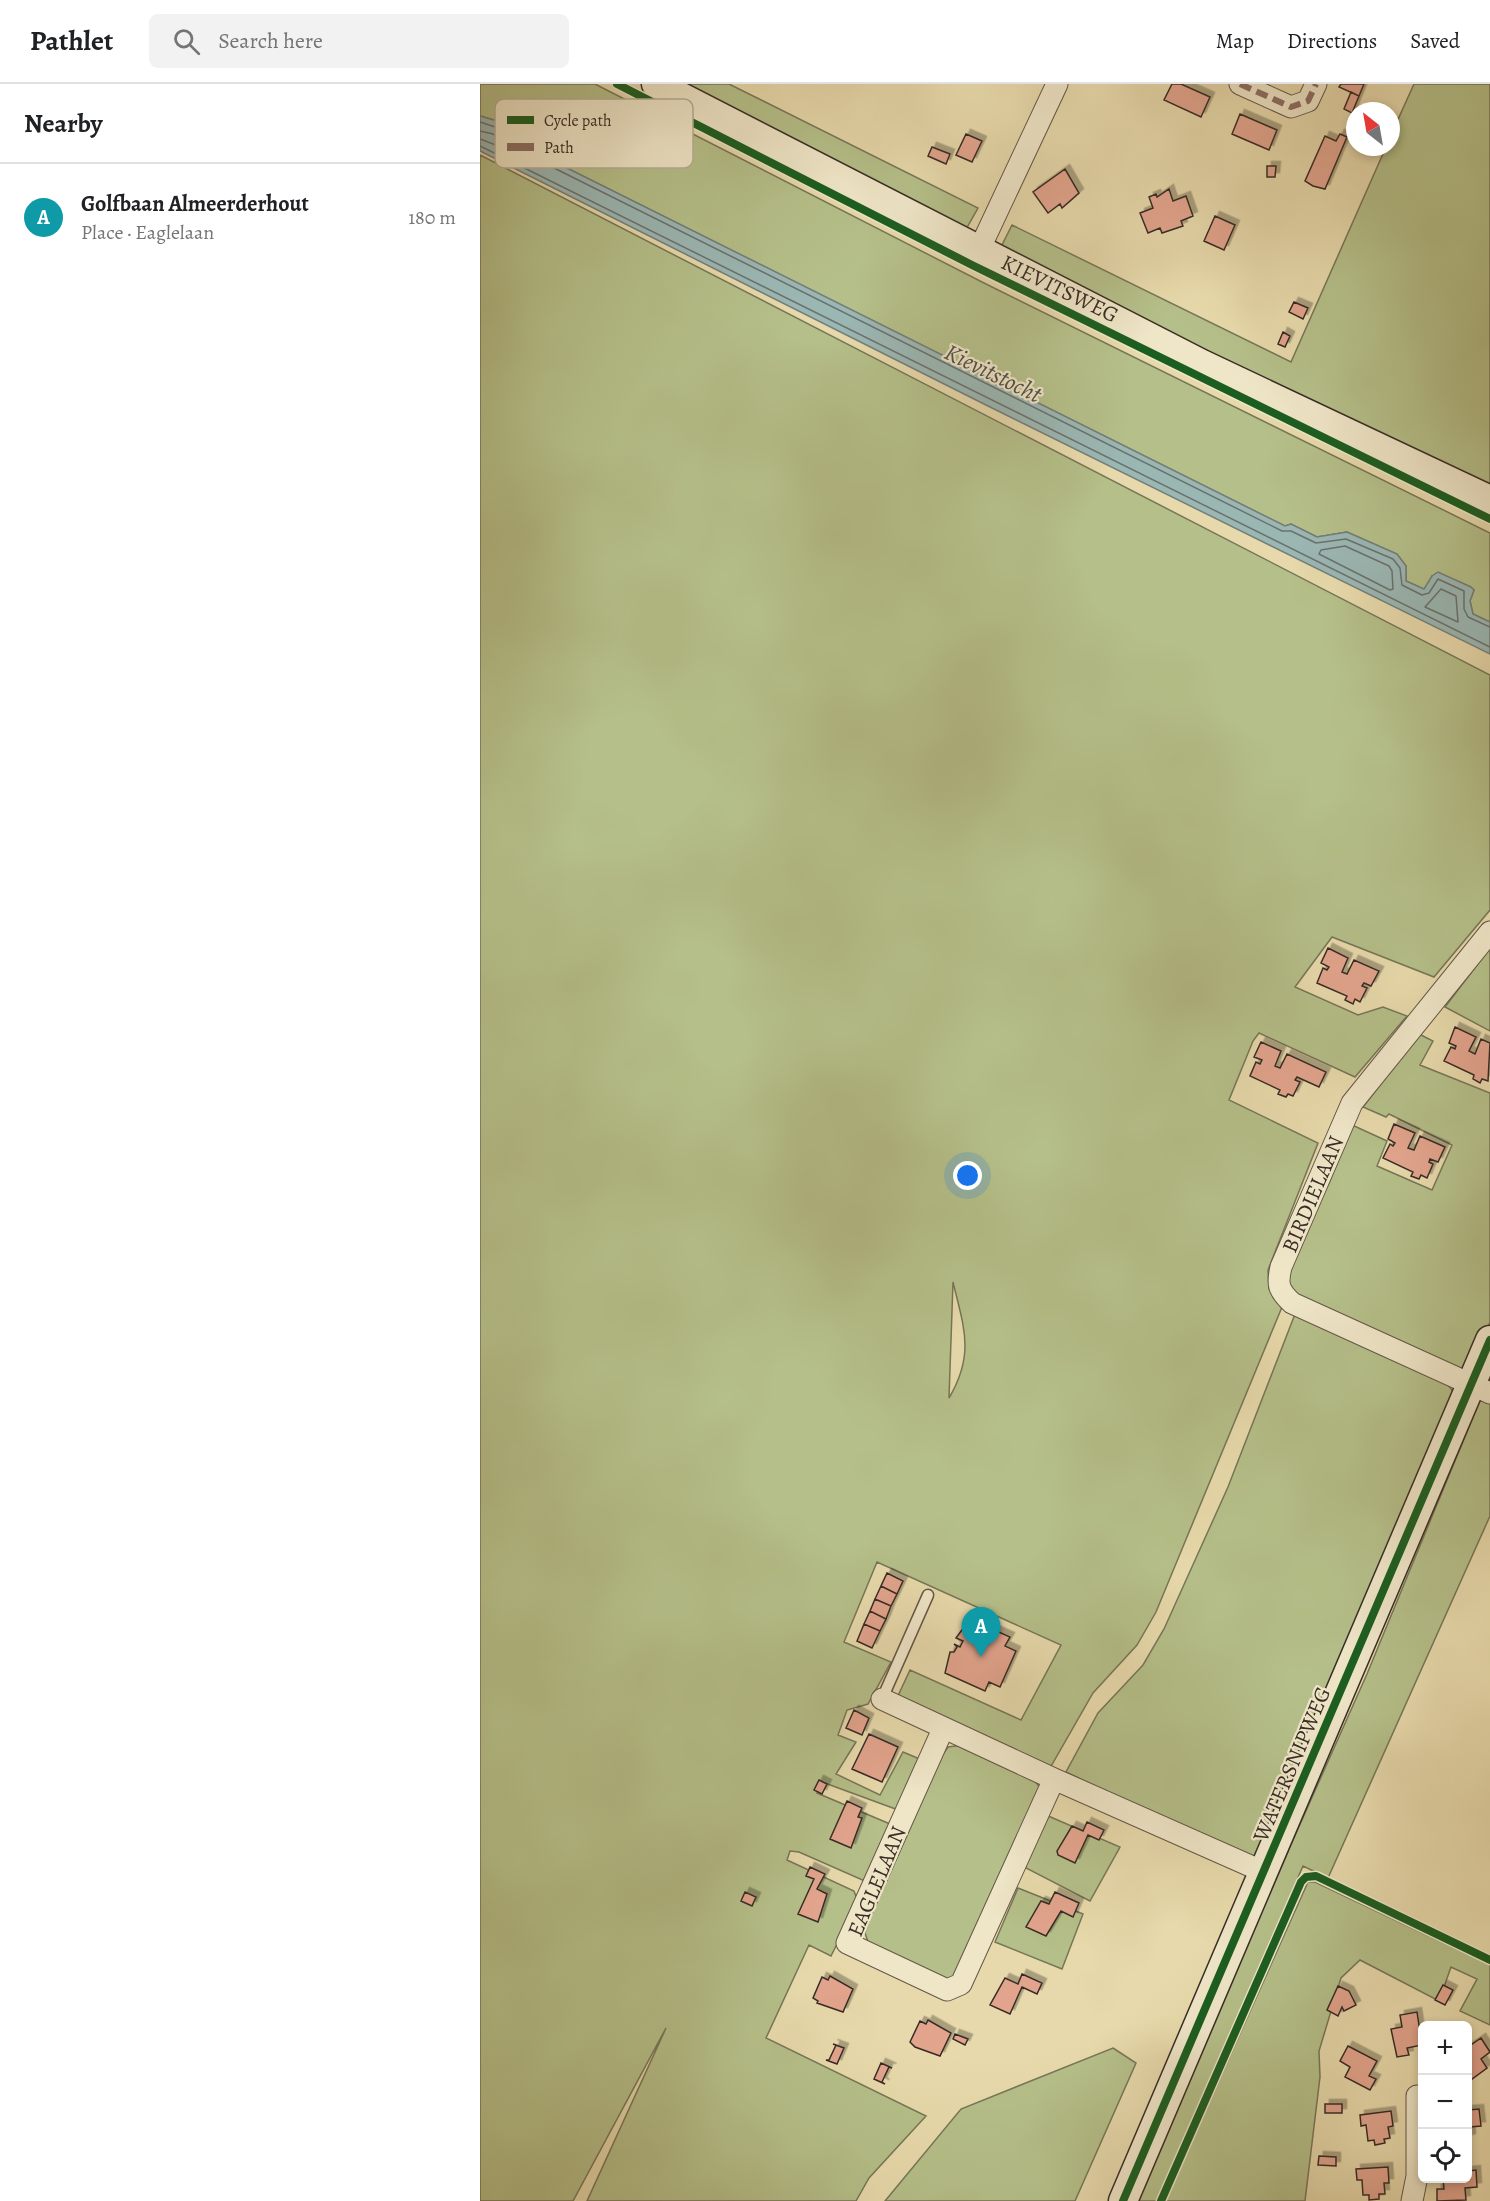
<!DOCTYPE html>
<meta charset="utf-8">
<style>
:root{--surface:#fff;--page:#f2f2f2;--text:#202124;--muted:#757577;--line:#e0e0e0;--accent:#8f2418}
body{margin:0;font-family:Alegreya,serif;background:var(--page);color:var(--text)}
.controls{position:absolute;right:18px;bottom:18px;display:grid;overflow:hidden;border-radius:9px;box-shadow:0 3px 9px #0003}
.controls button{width:54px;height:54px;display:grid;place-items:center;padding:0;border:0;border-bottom:2px solid var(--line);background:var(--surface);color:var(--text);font:30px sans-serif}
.compass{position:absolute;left:866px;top:18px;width:54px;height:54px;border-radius:50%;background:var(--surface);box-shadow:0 3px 9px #0003;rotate:329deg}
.you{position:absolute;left:488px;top:1092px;width:21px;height:21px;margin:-15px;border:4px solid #fff;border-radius:50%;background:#1a73e8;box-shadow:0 0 0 9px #1a73e833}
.badge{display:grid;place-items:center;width:39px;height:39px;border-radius:50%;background:var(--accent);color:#fff;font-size:20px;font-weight:700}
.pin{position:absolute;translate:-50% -50px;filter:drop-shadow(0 2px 3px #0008)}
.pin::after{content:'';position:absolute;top:32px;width:21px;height:18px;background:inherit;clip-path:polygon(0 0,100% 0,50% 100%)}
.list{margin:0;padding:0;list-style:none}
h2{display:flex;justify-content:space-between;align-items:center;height:78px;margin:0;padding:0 24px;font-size:26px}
h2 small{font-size:20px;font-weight:400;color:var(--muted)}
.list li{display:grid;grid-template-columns:39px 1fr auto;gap:18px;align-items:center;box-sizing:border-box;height:108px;padding:0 24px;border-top:2px solid var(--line)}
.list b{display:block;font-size:22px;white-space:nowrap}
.list p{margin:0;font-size:20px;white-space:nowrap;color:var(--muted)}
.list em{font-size:20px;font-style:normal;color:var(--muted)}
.icon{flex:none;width:33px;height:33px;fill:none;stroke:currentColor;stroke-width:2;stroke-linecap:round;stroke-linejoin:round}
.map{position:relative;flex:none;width:1010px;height:2117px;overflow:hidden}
header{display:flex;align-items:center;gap:36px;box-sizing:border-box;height:84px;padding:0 30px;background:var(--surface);border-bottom:2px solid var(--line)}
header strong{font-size:28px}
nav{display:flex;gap:33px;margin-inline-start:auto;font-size:21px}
.search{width:420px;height:54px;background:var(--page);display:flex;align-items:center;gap:15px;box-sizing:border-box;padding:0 21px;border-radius:9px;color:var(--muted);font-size:22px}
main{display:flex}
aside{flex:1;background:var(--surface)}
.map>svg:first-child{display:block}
</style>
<header>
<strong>Pathlet</strong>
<div class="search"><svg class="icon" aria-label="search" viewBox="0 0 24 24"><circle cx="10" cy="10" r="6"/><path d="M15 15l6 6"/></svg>Search here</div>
<nav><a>Map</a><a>Directions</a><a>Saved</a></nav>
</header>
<main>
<aside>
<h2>Nearby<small></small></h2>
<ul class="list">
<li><span class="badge" style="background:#0f9aa8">A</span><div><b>Golfbaan Almeerderhout</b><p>Place · Eaglelaan</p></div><em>180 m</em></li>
</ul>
</aside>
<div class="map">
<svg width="1010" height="2117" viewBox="0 0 1010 2117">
<defs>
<filter id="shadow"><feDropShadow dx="4.5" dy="-4.5" stdDeviation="0" flood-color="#0004"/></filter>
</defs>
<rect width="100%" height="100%" fill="#e7d9ab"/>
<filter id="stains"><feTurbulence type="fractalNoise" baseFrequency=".00333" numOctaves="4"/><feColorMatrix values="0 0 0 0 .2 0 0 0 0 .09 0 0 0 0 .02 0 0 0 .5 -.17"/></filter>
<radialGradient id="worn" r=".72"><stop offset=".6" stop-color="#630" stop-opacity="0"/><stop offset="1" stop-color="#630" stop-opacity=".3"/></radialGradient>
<!-- green -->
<path fill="#b5bf89" stroke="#767658" stroke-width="1.5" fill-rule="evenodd" d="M0,0H115L504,199L1010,449V538L993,530L990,517L994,506L952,492L945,506L926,497V482L917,470L867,448L837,453L811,440L805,442L60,71L17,37L0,32Z
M192,0H249L498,124L485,147Z
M934,0H1010V407L520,165L532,141L811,278L906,63H911V51Z
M0,71L1010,591V826L954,893L852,853L815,903L878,931L903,923L927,932L875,993L779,949L773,957L749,1016L838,1059L788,1186L789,1205L802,1223L676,1528L657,1561L613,1609L570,1684L417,1614L430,1586L541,1636L581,1561L397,1478L364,1558L411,1578L388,1620L367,1626L358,1651L376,1658L356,1690L400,1711L423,1668L442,1676L421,1727L342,1698L337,1709L410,1740L387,1798L319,1768L310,1767L307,1776L374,1807L378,1818L351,1872L329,1861L286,1954L446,2032L389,2094L376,2117H107L186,1944L93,2117H0ZM473,1198C484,1244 495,1270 469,1314Z
M1010,864V947L965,923Z
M941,951L953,957L940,981L1010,1009V1238L989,1287H975L811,1209L805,1196L831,1133L850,1097L870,1040L907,1057L897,1082L952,1106L972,1061L909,1030L906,1033L883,1023L936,953Z
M815,1230L968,1301L978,1314L778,1773L767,1774L586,1688L618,1629L663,1581L684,1545L748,1403Z
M1010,1292V1432L848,1794L823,1782L676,2117H652L887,1590Z
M483,1661L551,1693L559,1702V1714L474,1894L463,1896L389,1861L385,1849L395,1819L458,1677L468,1663Z
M566,1731L640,1763L610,1817L544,1783Z
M828,1798H835L1010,1881V1941L980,1927L997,1895L971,1883L959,1917L880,1876L861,1894L839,1967L840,1993L825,2117H685Z
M538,1804L603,1830L582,1885L515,1858Z
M633,1964L656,1979L595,2117H405L481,2025Z"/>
<!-- water -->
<path fill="#9bb7b4" stroke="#737f7b" stroke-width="1.5" d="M0,32L17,37L35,48L61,71L805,442L811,440L837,453L867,448L917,470L926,482V497L944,505L952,492L958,488L991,503L994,506L990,517L993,530L1010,538V570L508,322L0,67Z"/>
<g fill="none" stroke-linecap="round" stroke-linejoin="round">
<!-- shore -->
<path stroke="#6a726d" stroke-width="1.5" d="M0,38L15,43L31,52L58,76L802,447H811L836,459L866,455L913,475L920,484L922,501L942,511L949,509L958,495L984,507V525L988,533L1010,543
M0,47L13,50L30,63L26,65L0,55
M0,62L1010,563
M865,462L909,482L912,487L913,505L910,506L839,470L841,466Z
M961,505L976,512L978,538L945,523Z"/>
</g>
<!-- building -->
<path fill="#e2a48d" stroke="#382c26" stroke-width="1.5" filter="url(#shadow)" d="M692,0H701L730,13L721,33L684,16Z
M861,0H884L879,12L859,3Z
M871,8L879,12L872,29L864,25Z
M760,30L797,46L789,66L752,50Z
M486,50L502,57L492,78L476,71Z
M860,50L867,53L845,105L833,102L825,97L845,52L856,57Z
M452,63L470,70L466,80L448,72Z
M787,82H796L795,93H787Z
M585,85L599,109L582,124L580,120L568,129L553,108Z
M689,105L693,117L706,112L713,132L701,137L703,142L682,149L680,144L668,149L660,129L673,124L669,113L676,110L677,113Z
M735,132L755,141L744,166L724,157Z
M814,218L828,224L823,235L809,228Z
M803,248L810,252L805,263L798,260Z
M848,864L868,874L862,888L867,890L874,876L899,887L891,902L884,899L882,902L887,904L880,918L875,915L873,920L865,916L867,912L837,899L843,884L847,886L849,883L841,879Z
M975,943L996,953L989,967L995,970L1001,955L1010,959L1008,997L1002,995L1000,999L993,995L994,991L964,977L971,963L975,965L976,962L969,959Z
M781,958L801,967L795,982L800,984L807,970L846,988L839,1003L817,993L815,996L820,998L813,1012L808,1010L806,1013L798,1010L800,1006L770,992L776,978L780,980L782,976L774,973Z
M914,1040L935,1049L928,1064L934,1066L940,1052L965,1063L958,1078L950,1075L949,1078L953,1080L947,1094L941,1091L939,1095L931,1092L933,1088L903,1074L910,1060L913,1062L915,1059L908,1055Z
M407,1489L423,1497L417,1510L401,1502Z
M401,1502L417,1510L411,1522L395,1515Z
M395,1515L411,1522L406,1535L390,1527Z
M390,1527L406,1535L400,1547L384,1540Z
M490,1535L530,1553L525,1562L536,1567L520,1603L509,1598L505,1607L465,1589L470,1568H474L477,1563L474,1560L480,1563L483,1557L476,1554Z
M384,1540L400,1547L392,1564L377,1557Z
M374,1626L389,1634L382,1651L366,1644Z
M389,1650L418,1663L402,1698L372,1685Z
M339,1696L347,1700L342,1710L334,1706Z
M367,1717L382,1724L378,1733L382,1734L371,1764L350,1755Z
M607,1738L624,1746L619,1756L608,1751L595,1779L578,1771L577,1767L592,1742L603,1747Z
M330,1783L345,1790L337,1805L347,1810L338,1838L318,1830L334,1795L326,1792Z
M265,1808L276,1813L272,1822L261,1817Z
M575,1808L599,1819L593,1833L581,1827L566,1852L546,1843L561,1817L569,1820Z
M542,1890L562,1899L557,1910L542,1903L530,1930L510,1921L525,1894L538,1900Z
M350,1892L373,1905L363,1928L337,1919L338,1917L333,1914L342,1893L348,1896Z
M963,1901L973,1906L965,1921L955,1916Z
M858,1902L869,1907L876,1921L864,1927L862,1923L858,1932L847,1926Z
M937,1928L942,1961L927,1964L929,1971L917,1973L911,1945L922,1943L920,1931Z
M448,1936L471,1949L460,1972L435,1963L430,1958L440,1937L446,1940Z
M475,1950L488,1955L485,1961L473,1955Z
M1001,1954L1010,1968L1001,1975L1007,1984L988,1998V1963Z
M353,1960L364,1964L357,1980L346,1976H349L356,1961Z
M868,1962L897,1977L889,1992L896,1995L890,2006L865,1993L870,1983L860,1977Z
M401,1979L412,1984L409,1983L402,1998L405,2000L394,1995Z
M845,2020H862V2029H845Z
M999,2025L1001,2042L990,2043L991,2054L988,2055V2026Z
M911,2027L913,2042L908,2043L910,2054L904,2055L905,2059L895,2061L894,2056L888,2057L886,2041L881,2042L880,2031Z
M839,2072L856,2073V2082L838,2081Z
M908,2083L909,2099H904L905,2110H899V2115L889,2116V2111H883L882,2096H877L876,2085Z
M996,2086L997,2103L985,2104L986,2116L957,2117V2105H964L963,2094H988V2087Z"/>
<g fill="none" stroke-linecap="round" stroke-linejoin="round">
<defs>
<path id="lane" d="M402,1615L448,1511"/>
<path id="street" d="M760,0L811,23L828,17L836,0
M500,164L577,0
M1010,848L872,1019L801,1183C797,1200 798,1206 812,1219L1010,1309
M402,1615L574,1695L784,1788
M463,1645L367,1859L467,1906L481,1900L574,1695
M932,2117L937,2092V2012"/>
<path id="secondary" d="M176,0L722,280L1010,416
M643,2117L1010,1256"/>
</defs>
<!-- lane casing -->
<use href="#lane" stroke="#645747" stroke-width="13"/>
<!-- street casing -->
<use href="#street" stroke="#645747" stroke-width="23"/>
<!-- secondary casing -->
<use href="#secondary" stroke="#382c26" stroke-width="31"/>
<!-- lane -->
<use href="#lane" stroke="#efe6c8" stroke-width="10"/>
<!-- street -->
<use href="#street" stroke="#efe6c8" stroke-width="21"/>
<!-- secondary -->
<use href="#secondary" stroke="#efe6c8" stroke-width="28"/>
<!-- quiet -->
<path stroke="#8d6e63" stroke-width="6" stroke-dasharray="12 6" stroke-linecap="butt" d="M760,0L811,23L828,17L836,0"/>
<defs>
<path id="cycleway" d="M137,0L492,181L1010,435
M643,2117L1010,1256
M681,2117L821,1798L826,1793L836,1792L1010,1876"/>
</defs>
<!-- cycleway casing -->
<use href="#cycleway" stroke="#efe6c8" stroke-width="11"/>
<!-- cycleway -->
<use href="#cycleway" stroke="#1b5e20" stroke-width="8"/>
</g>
<g text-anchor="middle" stroke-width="4.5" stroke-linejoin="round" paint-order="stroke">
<!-- street labels -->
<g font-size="22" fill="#382c26" stroke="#efe6c8">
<text transform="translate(580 204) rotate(26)" y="8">KIEVITSWEG</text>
<text transform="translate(832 1110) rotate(-67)" y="8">BIRDIELAAN</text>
<text transform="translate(811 1680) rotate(-67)" y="8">WATERSNIPWEG</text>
<text transform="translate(396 1797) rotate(-67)" y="8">EAGLELAAN</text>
</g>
<!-- water labels -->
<g font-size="24" font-style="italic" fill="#514f4a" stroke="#efe6c8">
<text transform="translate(513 289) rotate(26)" y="8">Kievitstocht</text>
</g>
</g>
<!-- legend -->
<rect x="15" y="15" width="198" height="69" rx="9" fill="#efe6c8" stroke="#b8ae97" stroke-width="1.5"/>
<rect x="27" y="32" width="27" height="8" fill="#1b5e20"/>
<rect x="27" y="59" width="27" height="8" fill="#8d6e63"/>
<g font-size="16" fill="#382c26">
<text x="64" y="42">Cycle path</text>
<text x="64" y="69">Path</text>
</g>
<rect width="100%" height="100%" filter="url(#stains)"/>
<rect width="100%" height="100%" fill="url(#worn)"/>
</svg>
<div class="controls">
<button>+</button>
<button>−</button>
<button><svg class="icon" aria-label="locate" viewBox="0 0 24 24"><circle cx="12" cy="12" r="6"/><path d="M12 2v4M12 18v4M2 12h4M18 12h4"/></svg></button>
</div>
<svg class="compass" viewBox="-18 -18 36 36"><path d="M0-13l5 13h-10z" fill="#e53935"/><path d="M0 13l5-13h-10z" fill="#757577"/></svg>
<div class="you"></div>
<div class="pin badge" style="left:501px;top:1573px;background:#0f9aa8">A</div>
</div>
</main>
